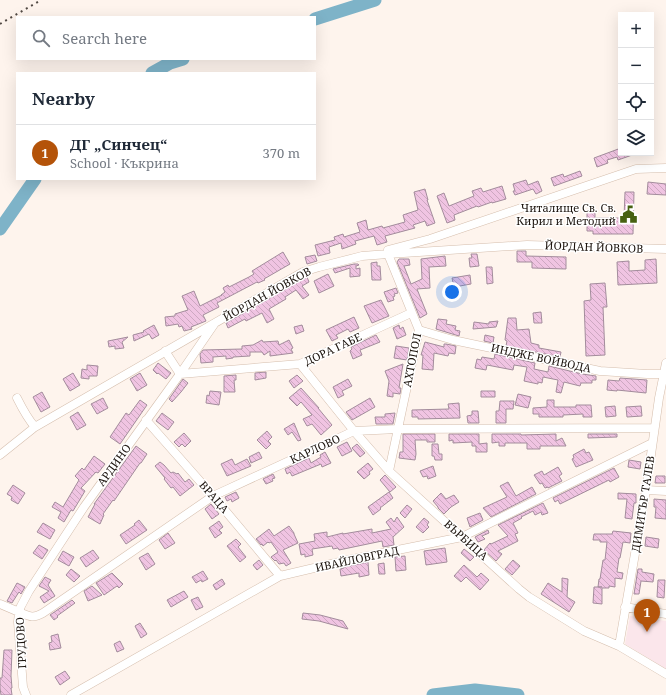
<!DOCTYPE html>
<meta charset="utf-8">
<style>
:root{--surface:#fff;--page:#f6f6f7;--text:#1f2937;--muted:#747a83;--line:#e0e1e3;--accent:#b45309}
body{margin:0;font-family:"Noto Serif",serif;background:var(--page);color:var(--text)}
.controls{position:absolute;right:12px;top:12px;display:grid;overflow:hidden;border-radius:0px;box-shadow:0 4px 16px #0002}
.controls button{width:36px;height:36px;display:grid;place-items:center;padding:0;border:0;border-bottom:1px solid var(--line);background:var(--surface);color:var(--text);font:20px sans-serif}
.you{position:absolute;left:452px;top:292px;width:14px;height:14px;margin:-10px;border:3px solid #fff;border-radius:50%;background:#1a73e8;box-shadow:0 0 0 6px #1a73e833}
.badge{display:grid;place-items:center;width:26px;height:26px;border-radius:50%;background:var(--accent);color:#fff;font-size:13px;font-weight:700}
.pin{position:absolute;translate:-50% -33px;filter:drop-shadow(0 1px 2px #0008)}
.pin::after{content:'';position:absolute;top:21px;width:14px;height:12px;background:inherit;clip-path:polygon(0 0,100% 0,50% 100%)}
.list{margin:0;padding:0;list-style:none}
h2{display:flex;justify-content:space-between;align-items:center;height:52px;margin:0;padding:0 16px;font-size:17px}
h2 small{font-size:13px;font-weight:400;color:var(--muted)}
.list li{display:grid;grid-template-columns:26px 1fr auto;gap:12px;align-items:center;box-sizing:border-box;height:56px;padding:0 16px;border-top:1px solid var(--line)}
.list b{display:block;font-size:15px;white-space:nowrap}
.list p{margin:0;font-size:13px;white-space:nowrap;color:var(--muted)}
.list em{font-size:13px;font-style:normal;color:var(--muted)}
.icon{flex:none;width:22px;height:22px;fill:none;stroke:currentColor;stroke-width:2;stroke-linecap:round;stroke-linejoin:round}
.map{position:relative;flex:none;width:666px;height:695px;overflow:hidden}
.search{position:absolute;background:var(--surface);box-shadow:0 4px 16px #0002;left:16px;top:16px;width:300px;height:44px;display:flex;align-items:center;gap:10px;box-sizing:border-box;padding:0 14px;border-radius:0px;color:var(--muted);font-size:15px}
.panel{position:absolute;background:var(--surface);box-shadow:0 4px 16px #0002;left:16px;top:72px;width:300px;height:108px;border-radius:0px}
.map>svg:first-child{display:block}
</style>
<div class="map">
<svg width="666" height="695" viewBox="0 0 666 695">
<defs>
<pattern id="building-back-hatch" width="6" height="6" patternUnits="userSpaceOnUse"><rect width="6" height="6" fill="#f0c4e2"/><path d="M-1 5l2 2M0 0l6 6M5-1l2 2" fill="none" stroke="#cda8c1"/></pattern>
</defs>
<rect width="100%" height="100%" fill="#fef4ed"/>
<!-- education -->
<path fill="#fbe6eb" d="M630,616L666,621V669L625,644Z"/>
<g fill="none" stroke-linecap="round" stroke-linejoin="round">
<!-- river -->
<path stroke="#7eb3c8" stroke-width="13" d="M315,19L375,0
M152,73L170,63L183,59
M0,229L35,179
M433,695L475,690L518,695"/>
</g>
<!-- building -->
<path fill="url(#building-back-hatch)" stroke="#a38c9c" d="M621,148V153H635V154L618,160L617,157L607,160L608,163L597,167L594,158Z
M580,171L582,176L554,186L551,178L563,174L564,177Z
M526,180L528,185L538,181L542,191L536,194L533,189L515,195L513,191H515L513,184Z
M648,182L666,184V195L647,194Z
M502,186L506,199L492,203V202L478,207L477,206L454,215L455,220L447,223L437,196L444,193L449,206L474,196L472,191L481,188L483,192Z
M425,189L428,200H427L435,223L427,226L425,221L413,225L415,228L385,236L387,242L377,245L374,236L355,241L356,244L342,249L341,243L329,247L330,253L318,256L315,245L335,240L334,237L343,234L344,237L360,232L357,223L366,220L368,230L382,226L383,228L405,222L403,215L418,210L414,192Z
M625,192H634L633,234H593V231H587V210H595V218H624Z
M517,251H526V256L566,257V269L532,268V262H517Z
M283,252L290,264L264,279L265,280L258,283L257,282L217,303L219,307L203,315L206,321L191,327L192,329L184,331L182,326L179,327L178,324L166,326L165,317L175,316V314L188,310L182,296L194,291L200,306L222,295H221L225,292L223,288L228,285L229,287L249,277L254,274L252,271Z
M471,254H477L479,266L470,267L469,258H472Z
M315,255L317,261L307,264L305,257Z
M445,256L446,266L429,267L430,288L417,289L427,314L420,318L397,262L399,259H409L410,265L404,266L411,284L422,279L421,259Z
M656,259L657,283L618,285L617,262L629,261V271L645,270V260Z
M377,262V266H380L381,280H372L371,263Z
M354,264H358L359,265L356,266V269L360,268V276L350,277V268L335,273L333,269Z
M486,267H492L493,283L487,284Z
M328,274L334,286L319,293L314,281Z
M470,275L471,284L454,287L452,278Z
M307,277L309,282L302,286L309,295L303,299L296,290L285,297L286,299L269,309L274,319L267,323L262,313L246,321L245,319L228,328L226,323Z
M605,283L607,307H603L605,355L586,356L584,301L591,300L590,284Z
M396,288L398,293L394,294L395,296L393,297L394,300L388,302L384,292Z
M381,300L389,316L372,323L364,306Z
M541,312L542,323H534L533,313Z
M354,317L359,328L350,332L348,329L336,335L338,338L332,341L326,330Z
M508,318H516L517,330L529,329L531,343L539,345V348L561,352L560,357L506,346L507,341L505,340Z
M438,319L447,320L446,324L456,326L455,330L460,331L459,336L436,329Z
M498,321L496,327L473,329L474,322L489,324V322Z
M154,325L159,335L152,339L149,334L134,341L133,335L144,332L143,331Z
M302,325L304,331L296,334L294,327Z
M399,325L400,329L403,327L406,335L397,339L393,328Z
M376,335L380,342L360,350L362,355L353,359L350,351L352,349L351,347Z
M485,335L494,337L493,343L484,341Z
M128,337L122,342L124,348L115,349V346L109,347L108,341Z
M262,340L263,342L278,341L279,345L289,340L293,348L291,349L293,353L270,356V351L264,355L262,352H250V356L233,357V358L226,359V356L213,357V362L201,363L200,354L203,350L242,349V346L253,345Z
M425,342L444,347V344H446L456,346L455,354L449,353L448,356L434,353L433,370L422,369L423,355H421Z
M396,346L409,348L407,360L394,358Z
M495,354L535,363L534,369L548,372L549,366L582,374L596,376V380H592V383H581L580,386L564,382L561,393L556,392L558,380L543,377L542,383L538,382V384L524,381L527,367L514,365L513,370L487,365L486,370L475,368L477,359L481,360L482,357L494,359Z
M158,363L171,373L166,379L158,373L157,374L153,370Z
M403,364L399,388H401L400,394L393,393V397L387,396L389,381L385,371Z
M87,365L98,366L97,376H89V379L81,378L82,369L87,370Z
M266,372V378L255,380V373Z
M73,373L80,385L70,391L63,379Z
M140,373L147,385L137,391L130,379Z
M236,375V380H234L235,392H224V376Z
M297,375L303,381L294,388L289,381Z
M620,378L647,380L646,393L617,390V391L607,390L608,380L619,381Z
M183,379L188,383L181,392L172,402L169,399Z
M348,379L352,386L342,391L344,395L338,398L333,387Z
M301,388L319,408H318L332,425L321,435L312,424L307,426L303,419L312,415L301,402L297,406L289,398Z
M210,391L221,392L219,405L206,403L207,395L209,396Z
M481,391H495V397H481Z
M42,392L50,407L41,412L33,397Z
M518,394L531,397L528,408L515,405Z
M103,398L108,408L97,414L91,404Z
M370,398L375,407L352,420L346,412Z
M140,400L147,405L120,444L110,437L126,413L129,415Z
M547,400H554V407H576V405H591L592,417H583V414L563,415V417H539V414H533V408L547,407Z
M500,401H514L513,409H506V423H496V411H499Z
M459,403L460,418L418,419V417H412V410L449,409L448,404Z
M615,406L616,416L606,417L605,407Z
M641,406L642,416L627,417L626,407Z
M472,411H478L479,423H468L467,416L472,415Z
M78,412L86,425L77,430L70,417Z
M162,413L174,422L168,430L156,421Z
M395,413L393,424H376L375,417H385V414Z
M294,423L301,440L298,441L292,432L288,435L284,429Z
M267,431L272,437L268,441L271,444L266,449L257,440Z
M184,433L191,441L185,447L182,444L179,447L174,442Z
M403,434H435V442H427V440H415L416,454L415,460L399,458L400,452H403Z
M449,434H479V444L487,443V452H476V446H472V442L453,443V440L449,441Z
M492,434H521V435L556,434V441L562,438L566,446H540V449H527V443H505V446H499V442L492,443Z
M588,434H617V437L588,438Z
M347,442L352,451L342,456L337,447Z
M357,444L365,453L360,457L352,448Z
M432,444H438L439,454H442V460H435L434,456H432Z
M136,446L147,454L141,463H140L114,501L113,500L103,514L104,515L100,524L88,517L95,504H94Z
M584,449L586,453L589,452L593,460L576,467L572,459L574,458L573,455Z
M259,452L262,458L251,463L249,457Z
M325,452L331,463L322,467L321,464L292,476L290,472L287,474L285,469L309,458L311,463L321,457L320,455Z
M94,456L105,464L98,473L96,472L81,488L85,491L73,511L71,510L64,522L58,518L61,512L52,507L55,502L63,507L79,480L75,476L82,468L84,470Z
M232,459L235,465L247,459L251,466L227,476L221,464Z
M629,460L641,462L640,469L628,467Z
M160,462L164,465L171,473L173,472L177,474L178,473L185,482L189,479L194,485L180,496L173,487L171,488L164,479L165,478L155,466Z
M368,463L373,469L369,472L370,474L364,479L357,472Z
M433,466L436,476L428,479L427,476L423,477L420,471Z
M558,467L562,474L559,476L562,481L548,488V487L545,488L542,483L540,484L534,475L542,471L544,475Z
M614,468L619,477L610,482L609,480L560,504L558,500L555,502L553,498Z
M273,474L275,478L272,479L273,481L266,484L263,479Z
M385,475L396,487L390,492L380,480Z
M656,476H665V483H655Z
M508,482L516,496L532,487L536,494L491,517L483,508L507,497L500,486Z
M13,485L25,493L18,504L11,500L12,497L7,494Z
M236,492L239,498L232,502L231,499L227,501L225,497Z
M389,492L393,498L380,508L381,509L373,515L368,507Z
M441,493L446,499L454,495L459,502L451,507L444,514L438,508V507L433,501Z
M618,493L636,494V503H634L632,519L625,518L627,499H618Z
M654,499L666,500V519L655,518L656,507H654Z
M543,503L548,513L542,515L541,512L535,515L533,511L521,517L522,518L513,523L518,533L515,534L518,541L498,551L502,554L496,561L484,550L490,543L491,544L508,536L498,525Z
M211,504L219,514L212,519L205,509Z
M407,505L412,509L405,518L400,513Z
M480,513L483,520L470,527L467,518Z
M397,517L404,527L393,537L394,545L383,547L382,541L339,550L338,548L333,549L332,546L312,549L313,555L305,557V554L301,555L299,544L315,541L314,534L327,532V537L343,533V534L372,529V533L391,529L386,522L391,518L394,522Z
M424,518L429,522L427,525L429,527L423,533L416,527Z
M139,520L147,530L126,544L120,535L135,525L134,524Z
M219,521L223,527L219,530L222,533L215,538L209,528Z
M43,523L55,530L50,539L37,532Z
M289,526L294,533V534L298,543L283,550L291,563L286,566L284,563L279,564L276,560L275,561L271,557L278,552L271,542L269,543L268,542L263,546L262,544L261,545L256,539L269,529L274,536Z
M488,530L489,533L482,536L485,539L478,542L475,537Z
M613,531L631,533L630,543L623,542L620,558H619L617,572L623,573L622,579L615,578V587L609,586V588H602V604L593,603L594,587H602H598L599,579H600L603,560H605L607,542H600V540H593L594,534H612Z
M168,533L175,543L165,549L159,540Z
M646,537L659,539L658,548L645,546Z
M236,539L241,544L238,547L246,557L240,562L227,546Z
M39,545L48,550L42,559L33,553Z
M445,548L447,562L426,565L424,551Z
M464,549L474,557L470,561L461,553Z
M93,550L99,558L86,567L80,558Z
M63,551L74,557L69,566L58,560Z
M148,553L155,564L146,570L139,558Z
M405,556L406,570L396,571L395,557Z
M259,560L263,565L257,570L253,565Z
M513,560L520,566L512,575L505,569Z
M368,562L369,575L359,577V573L341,576L340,569L344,568V567Z
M384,563L385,574H379L378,564Z
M464,565L477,577L481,573L489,580L480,590L466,577L461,582L454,576Z
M71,569L80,576L74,582L66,575Z
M638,569H642V572L654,574L653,582L641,581L639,594H634Z
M203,571L208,579L202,582L201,580L196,583L192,577Z
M112,573L123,584L119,588L117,586L104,595L96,583Z
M45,577L51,580L48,585L55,596L44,603L40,597L49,591L39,586Z
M562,578L568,579L567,597L575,602L569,612L541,594L548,583L562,592Z
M222,579L225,584L216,590L213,585Z
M658,580H665L664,598L657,597Z
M17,583L25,587L21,594L19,592L17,595L12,603L7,601Z
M92,586L102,595L88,601L84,591Z
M184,591L188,597L171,607L167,600Z
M198,597L203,607L196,610L191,600Z
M72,600L75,603L57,616L58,617L54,620L50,615Z
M303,613L320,615L343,621L348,629L319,621L302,619Z
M140,623L147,634L141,638L135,626Z
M58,634L61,648L50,650L49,643L52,642L51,636Z
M120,641L124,649L117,652L114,644Z
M4,650H12L11,676L12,688H11L12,695H1L0,688V678H2Z
M65,671L70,678L60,685L55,677Z"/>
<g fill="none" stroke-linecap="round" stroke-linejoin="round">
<defs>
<path id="minor" d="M388,250L430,239L636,169L666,168
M388,254L419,330L389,471
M215,323L180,374L84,507L29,591L21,606L19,612C29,616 32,619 43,613L213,496L354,431L398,429L654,428
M419,330L453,340L600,371L647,374H666
M165,351L180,374L300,364L411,313
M300,364L354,431L389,471L519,589L529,597L584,631L619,646L666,674
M17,398C22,408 27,418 35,427
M146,420L213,496L280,576
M0,455L35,427L303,272L319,267L362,256L388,254L527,245L666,249
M646,490L666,491
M0,604L19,612L18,622L23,687L26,695
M625,607L666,614
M619,646L646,490L659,398L666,363
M71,695L280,576L348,560L462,537L652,443"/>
</defs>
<!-- minor casing -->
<use href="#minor" stroke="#d5bead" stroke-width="9"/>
<!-- minor -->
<use href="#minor" stroke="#fff" stroke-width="8"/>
<!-- rail -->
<path stroke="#514943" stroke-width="2" stroke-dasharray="2 4" stroke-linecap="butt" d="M0,24L41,0"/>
</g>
<!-- icons -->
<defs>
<symbol id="civic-bare" viewBox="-9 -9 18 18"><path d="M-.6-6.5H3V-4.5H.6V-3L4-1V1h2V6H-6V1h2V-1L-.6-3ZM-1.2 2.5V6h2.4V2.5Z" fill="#476111" stroke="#fff" stroke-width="2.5" paint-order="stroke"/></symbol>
</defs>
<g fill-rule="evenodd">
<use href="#civic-bare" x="616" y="202" width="25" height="25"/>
</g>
<g text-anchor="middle" stroke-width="3" stroke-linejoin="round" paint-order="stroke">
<!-- poi labels -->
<g font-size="11" fill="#1c140e" stroke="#fff" text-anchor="end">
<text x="616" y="212">Читалище Св. Св.<tspan x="616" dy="13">Кирил и Методий</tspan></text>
</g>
<!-- street labels -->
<g font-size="11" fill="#1c140e" stroke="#fff">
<text transform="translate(594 247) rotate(2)" y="4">ЙОРДАН ЙОВКОВ</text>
<text transform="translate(267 294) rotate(-29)" y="4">ЙОРДАН ЙОВКОВ</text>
<text transform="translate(333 349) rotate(-25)" y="4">ДОРА ГАБЕ</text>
<text transform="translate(541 358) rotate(12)" y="4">ИНДЖЕ ВОЙВОДА</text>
<text transform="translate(412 360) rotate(-79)" y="4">АХТОПОЛ</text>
<text transform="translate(315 449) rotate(-25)" y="4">КАРЛОВО</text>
<text transform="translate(114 465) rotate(-54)" y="4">АРДИНО</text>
<text transform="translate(214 497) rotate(49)" y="4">ВРАЦА</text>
<text transform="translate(643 504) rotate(-81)" y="4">ДИМИТЪР ТАЛЕВ</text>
<text transform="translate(466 540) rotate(42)" y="4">ВЪРБИЦА</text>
<text transform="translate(357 559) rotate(-12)" y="4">ИВАЙЛОВГРАД</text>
<text transform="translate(21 643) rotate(-93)" y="4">ГРУДОВО</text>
</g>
</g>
</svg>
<div class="controls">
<button>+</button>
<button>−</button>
<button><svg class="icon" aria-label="locate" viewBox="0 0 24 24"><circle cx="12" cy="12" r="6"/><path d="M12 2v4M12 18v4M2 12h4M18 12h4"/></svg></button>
<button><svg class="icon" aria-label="layers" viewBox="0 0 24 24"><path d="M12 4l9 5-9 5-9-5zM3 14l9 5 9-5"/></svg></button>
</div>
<div class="you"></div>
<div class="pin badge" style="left:647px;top:632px">1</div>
<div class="search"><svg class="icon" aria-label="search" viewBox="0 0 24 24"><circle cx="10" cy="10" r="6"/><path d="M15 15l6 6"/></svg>Search here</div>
<section class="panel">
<h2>Nearby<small></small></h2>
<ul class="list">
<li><span class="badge">1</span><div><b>ДГ „Синчец“</b><p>School · Къкрина</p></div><em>370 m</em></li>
</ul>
</section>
</div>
